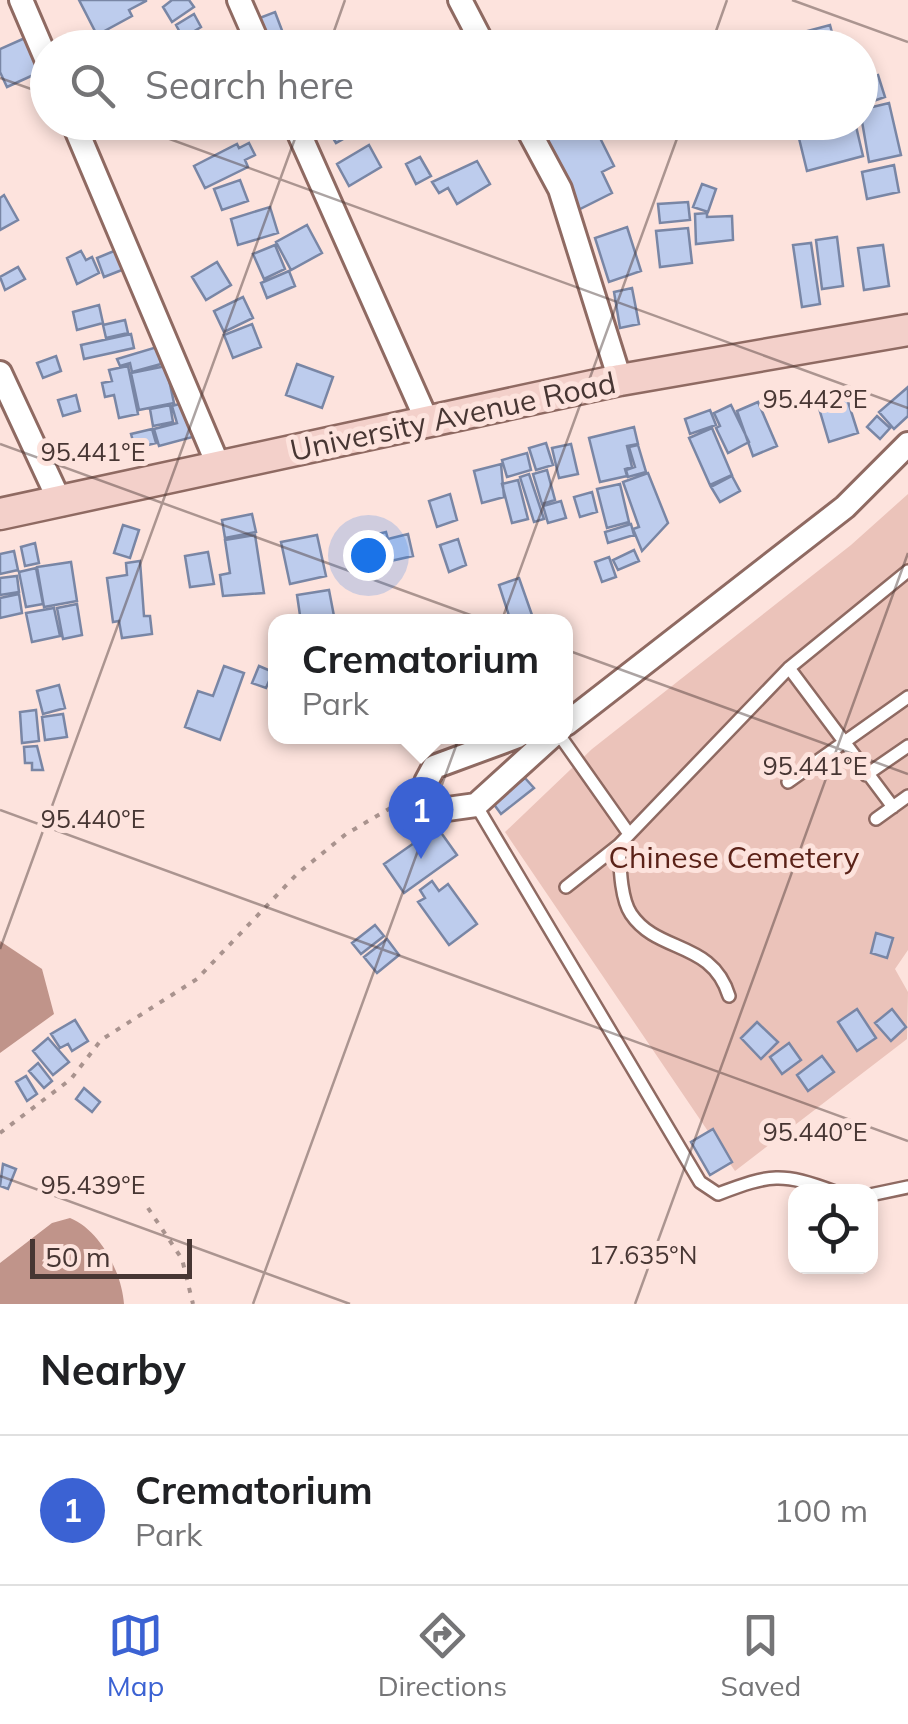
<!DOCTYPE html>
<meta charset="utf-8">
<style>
:root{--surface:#fff;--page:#f2f2f2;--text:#202124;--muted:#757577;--line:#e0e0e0;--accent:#3b62d3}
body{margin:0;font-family:Mulish,sans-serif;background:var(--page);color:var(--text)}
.controls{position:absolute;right:30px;bottom:30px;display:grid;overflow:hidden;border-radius:20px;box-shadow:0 5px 15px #0003}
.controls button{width:90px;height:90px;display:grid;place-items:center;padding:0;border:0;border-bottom:2px solid var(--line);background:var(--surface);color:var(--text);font:50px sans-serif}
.scale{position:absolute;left:30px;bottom:25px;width:162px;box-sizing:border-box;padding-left:10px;border:5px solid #473633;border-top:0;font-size:28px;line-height:35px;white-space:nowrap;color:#473633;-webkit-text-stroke:8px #fde3dd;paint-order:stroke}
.you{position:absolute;left:368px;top:555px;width:35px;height:35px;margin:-25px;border:8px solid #fff;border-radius:50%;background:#1a73e8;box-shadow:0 0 0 15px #1a73e833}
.badge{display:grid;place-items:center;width:65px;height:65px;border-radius:50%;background:var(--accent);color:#fff;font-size:32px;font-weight:700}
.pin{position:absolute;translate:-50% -82px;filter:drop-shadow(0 2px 5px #0008)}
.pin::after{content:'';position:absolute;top:52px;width:35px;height:30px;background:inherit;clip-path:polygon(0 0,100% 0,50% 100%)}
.popup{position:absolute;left:268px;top:614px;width:305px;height:130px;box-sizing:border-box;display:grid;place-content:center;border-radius:20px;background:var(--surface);filter:drop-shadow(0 2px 8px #0005);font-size:32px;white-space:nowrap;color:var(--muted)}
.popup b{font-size:38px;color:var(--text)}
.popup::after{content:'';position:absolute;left:50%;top:100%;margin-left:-20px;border:20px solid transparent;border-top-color:var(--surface)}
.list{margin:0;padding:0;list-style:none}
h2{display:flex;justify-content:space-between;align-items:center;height:130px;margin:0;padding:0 40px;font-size:42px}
h2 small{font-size:32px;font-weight:400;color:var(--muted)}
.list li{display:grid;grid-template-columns:65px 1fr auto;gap:30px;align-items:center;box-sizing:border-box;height:150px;padding:0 40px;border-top:2px solid var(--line)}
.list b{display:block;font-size:38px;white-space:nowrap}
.list p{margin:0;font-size:32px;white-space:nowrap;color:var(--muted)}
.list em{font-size:32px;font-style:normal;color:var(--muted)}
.icon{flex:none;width:55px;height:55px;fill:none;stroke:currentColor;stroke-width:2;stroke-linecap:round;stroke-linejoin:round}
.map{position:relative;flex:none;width:908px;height:1304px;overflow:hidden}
.search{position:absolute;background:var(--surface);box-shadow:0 5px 15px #0003;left:30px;right:30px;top:30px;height:110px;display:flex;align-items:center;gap:25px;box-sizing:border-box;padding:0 35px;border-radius:55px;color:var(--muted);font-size:38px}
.sheet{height:280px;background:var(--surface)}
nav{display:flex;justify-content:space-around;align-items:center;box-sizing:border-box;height:140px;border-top:2px solid var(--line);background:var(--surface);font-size:28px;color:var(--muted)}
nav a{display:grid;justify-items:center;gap:5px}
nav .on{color:var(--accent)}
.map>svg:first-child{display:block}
</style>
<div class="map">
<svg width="908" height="1304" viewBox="0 0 908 1304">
<rect width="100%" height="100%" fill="#fde3dd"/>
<!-- green -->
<path fill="#ebc3ba" d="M908,494V950L895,969L908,992L907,1039L735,1171L505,832L592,749L851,545Z"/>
<!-- water -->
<path fill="#c0948a" d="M0,941L42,969L54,1014L0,1053Z
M70,1218C100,1230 122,1273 124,1304H0V1263L52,1223Z"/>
<!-- building -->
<path fill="#bdcced" stroke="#7986a5" stroke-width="2.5" d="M79,0H146V1L129,10L132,16L97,35Z
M172,0H189L194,7L172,22L163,7Z
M275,12L283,33L266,40L257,19Z
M194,14L201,27L183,38L176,25Z
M830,25L836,48H776L774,40Z
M25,38L40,72L7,87L0,72V49Z
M878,75L885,97L865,104L860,81Z
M889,103L901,155L869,162L860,110Z
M329,122H354L359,130L336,143L325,125Z
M549,122H592L614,166L602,172L612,193L574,212L534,130Z
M795,122H855L863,156L807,171Z
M249,143L255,155L245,160L248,167L205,188L194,166L237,144L239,148Z
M369,145L381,167L349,186L337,164Z
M420,157L431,176L416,184L406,164Z
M477,161L490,184L457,204L448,188L439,193L432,182Z
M894,165L899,192L867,199L862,172Z
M240,180L248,201L222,210L214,189Z
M702,184L716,189L708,212L693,207Z
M4,195L18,220L0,230V198Z
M688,202L690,220L660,223L658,204Z
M270,207L278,233L238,245L231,219Z
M707,213V217L732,216L733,240L696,244L695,214Z
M307,225L322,253L291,270L276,242Z
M627,227L641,271L609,282L595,238Z
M688,228L692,263L660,267L656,231Z
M837,237L843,286L822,289L816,240Z
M811,243L820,304L802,307L793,245Z
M275,245L285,269L264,279L253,254Z
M883,245L889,286L864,290L858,248Z
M119,249L127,268L104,277L97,258Z
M81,251L86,260L92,257L99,273L77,284L67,258Z
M217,262L231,285L206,300L192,277Z
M18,267L25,279L5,290L0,277Z
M289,271L295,286L267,298L261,283Z
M632,288L639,324L620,328L614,292Z
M243,297L253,318L224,332L214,311Z
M99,305L103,323L77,330L73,312Z
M125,320L128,333L106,338L103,325Z
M252,324L261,347L233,358L224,335Z
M131,334L134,348L84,359L81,345Z
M157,347L161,364L132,372L130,363L120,366L117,359Z
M56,356L61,371L43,378L37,363Z
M297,364L333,377L322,408L286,395Z
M128,366L138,414L119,418L114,395L105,397L102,383L112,381L109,370Z
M166,366L174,403L139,410L131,373Z
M908,387V416L894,429L879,412Z
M844,389L858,433L829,442L816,398Z
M76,395L80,411L63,416L58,400Z
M186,402L200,435L159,446L154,429L177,423L172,406Z
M758,402L777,446L753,456L737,411Z
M170,405L173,422L153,426L150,409Z
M731,405L749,442L728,453L716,428L720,426L714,413Z
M710,410L716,425L690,434L685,419Z
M877,416L890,428L880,439L867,427Z
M634,427L638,444L627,446L632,467L625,469L627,476L600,482L589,438Z
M712,428L732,475L710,485L689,438Z
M152,429L156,443L135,448L131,434Z
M546,443L553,465L536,470L529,448Z
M571,444L578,474L559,478L552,448Z
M638,445L646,472L628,477L626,470L635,467L629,447Z
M527,453L531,470L507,477L502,460Z
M501,464L504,497L482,503L474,471Z
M547,470L555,500L542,504L533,474Z
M648,473L668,523L642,551L633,529L639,527L623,482Z
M529,474L544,519L534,522L520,477Z
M732,476L740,491L720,502L711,487Z
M518,480L528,519L512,523L502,484Z
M620,484L629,522L607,528L597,489Z
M592,492L597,512L580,517L574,497Z
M450,494L457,520L437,527L429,501Z
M561,501L566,518L548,523L543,506Z
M252,514L256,532L225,538L222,520Z
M631,524L634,535L608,543L605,532Z
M123,525L139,530L130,558L114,553Z
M386,532L388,539L408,534L413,556L386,562L373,535Z
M255,535L264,593L223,596L220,575L230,573L225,540Z
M317,535L326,576L290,584L281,542Z
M458,539L466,565L449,572L440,545Z
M35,543L39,563L25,566L21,547Z
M634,550L639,561L618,570L613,560Z
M14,551L18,570L0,574V554Z
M208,552L214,584L190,587L185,556Z
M609,557L616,577L602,582L595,562Z
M140,561L144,616H150L152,634L122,638L119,621L113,622L107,578L127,575L126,563Z
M71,562L77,601L44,607L37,567Z
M36,568L43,604L26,607L19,572Z
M17,576L19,592L0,595V578Z
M519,578L532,615L511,622L499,585Z
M329,590L334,616L301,622L297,595Z
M19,594L22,613L0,618V598Z
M77,604L82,635L63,639L57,608Z
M54,608L60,636L32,642L26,613Z
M224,666L244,673L220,740L185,727L198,691L213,696Z
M259,666L273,672L266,688L252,683Z
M59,685L65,708L43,714L37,691Z
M36,710L39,741L22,743L20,712Z
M63,714L67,737L45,740L42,717Z
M37,746L43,770H32V763H25L24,747Z
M525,778L534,788L501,814L493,803Z
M437,827L457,855L404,893L384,864Z
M432,881L439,891L448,884L477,924L449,945L418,902L425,898L420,890Z
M375,925L384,936L361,954L352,943Z
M876,933L893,938L887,958L871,953Z
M387,939L399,955L377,973L364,957Z
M857,1009L876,1038L857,1051L838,1022Z
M892,1009L906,1027L891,1041L875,1023Z
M75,1020L88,1041L72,1051L68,1044L60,1048L51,1034Z
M757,1022L778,1042L761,1059L741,1038Z
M48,1038L69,1062L53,1075L33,1051Z
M789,1043L801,1060L782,1074L770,1057Z
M822,1056L834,1072L808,1091L797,1075Z
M38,1063L52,1081L44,1088L29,1071Z
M26,1076L37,1094L27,1101L16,1082Z
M84,1088L100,1102L92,1112L76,1099Z
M713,1129L732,1162L710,1175L691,1142Z
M3,1164L16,1169L8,1189L0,1186Z"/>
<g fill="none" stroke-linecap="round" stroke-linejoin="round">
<defs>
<path id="lane" d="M789,668L893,807
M560,736L627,831
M866,775L908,746
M788,782L908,697
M476,805L700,1182L718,1194C771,1174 781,1172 835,1192
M876,819L908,796
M566,887L619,845
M729,996C712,940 658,954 631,914C620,898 620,863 619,845L789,668L908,571
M870,1195L908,1187"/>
<path id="street" d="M21,0L48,63
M239,0L260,48
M460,0L485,48
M73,122L219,467
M294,122L428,423
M524,122L560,189L620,380
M0,373L61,504
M566,724L845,507L908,444
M518,736L434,767L426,782L428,799L440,810L476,805L552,736"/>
<path id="secondary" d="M0,514L620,380L908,330"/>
</defs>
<!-- lane casing -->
<use href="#lane" stroke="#8f6a62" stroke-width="16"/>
<!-- street casing -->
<use href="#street" stroke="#8f6a62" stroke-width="28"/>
<!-- secondary casing -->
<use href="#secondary" stroke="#8f6a62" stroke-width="35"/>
<!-- path -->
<path stroke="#a9938e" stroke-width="4" stroke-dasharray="5 8" stroke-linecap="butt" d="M0,1133L71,1079L101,1040L197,979L297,874L346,834L406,799
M148,1208L182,1259L193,1304"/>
<!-- lane -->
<use href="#lane" stroke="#fff" stroke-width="11"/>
<!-- street -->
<use href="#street" stroke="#fff" stroke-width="22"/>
<!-- secondary -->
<use href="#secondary" stroke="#f3d0ca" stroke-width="30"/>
</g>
<!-- ticks -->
<path fill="none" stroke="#473633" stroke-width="2.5" stroke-opacity="0.45" d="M792,0L908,42M328,48L345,0M710,48L727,0M0,78L48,95M123,122L908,408M0,444L908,774M0,810L908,1141M0,949L301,122M0,1176L350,1304M253,1304L683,122M635,1304L908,553"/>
<g text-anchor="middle" stroke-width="10" stroke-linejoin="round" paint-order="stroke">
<!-- street labels -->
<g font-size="30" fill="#473633" stroke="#fde3dd">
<text transform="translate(453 417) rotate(-12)" y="10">University Avenue Road</text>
</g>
<!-- park labels -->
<g font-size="30" fill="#5b2218" stroke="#fde3dd">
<text x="734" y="868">Chinese Cemetery</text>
</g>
</g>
<g font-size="25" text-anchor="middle" fill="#473633" stroke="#fde3dd" stroke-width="10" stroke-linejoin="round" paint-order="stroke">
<text x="815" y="408">95.442°E</text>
<text x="93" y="461">95.441°E</text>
<text x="815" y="775">95.441°E</text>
<text x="93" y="828">95.440°E</text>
<text x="815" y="1141">95.440°E</text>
<text x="93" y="1194">95.439°E</text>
<text x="643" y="1264">17.635°N</text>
</g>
</svg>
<div class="controls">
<button><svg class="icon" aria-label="locate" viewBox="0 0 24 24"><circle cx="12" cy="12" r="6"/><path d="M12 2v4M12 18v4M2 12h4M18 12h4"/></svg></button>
</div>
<div class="scale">50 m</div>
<div class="you"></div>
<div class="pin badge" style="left:421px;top:859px">1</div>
<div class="popup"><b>Crematorium</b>Park</div>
<div class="search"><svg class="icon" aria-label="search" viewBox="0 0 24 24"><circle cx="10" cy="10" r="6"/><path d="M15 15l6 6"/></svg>Search here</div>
</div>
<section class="sheet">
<h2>Nearby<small></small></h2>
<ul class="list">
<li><span class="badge">1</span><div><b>Crematorium</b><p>Park</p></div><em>100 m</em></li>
</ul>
</section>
<nav>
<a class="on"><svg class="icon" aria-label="map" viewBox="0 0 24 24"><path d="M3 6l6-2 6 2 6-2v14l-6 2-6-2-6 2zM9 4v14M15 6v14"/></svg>Map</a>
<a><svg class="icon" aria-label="directions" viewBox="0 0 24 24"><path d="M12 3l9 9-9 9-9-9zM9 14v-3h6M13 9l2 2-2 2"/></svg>Directions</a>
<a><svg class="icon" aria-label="saved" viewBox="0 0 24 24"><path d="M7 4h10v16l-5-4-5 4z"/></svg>Saved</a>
</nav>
